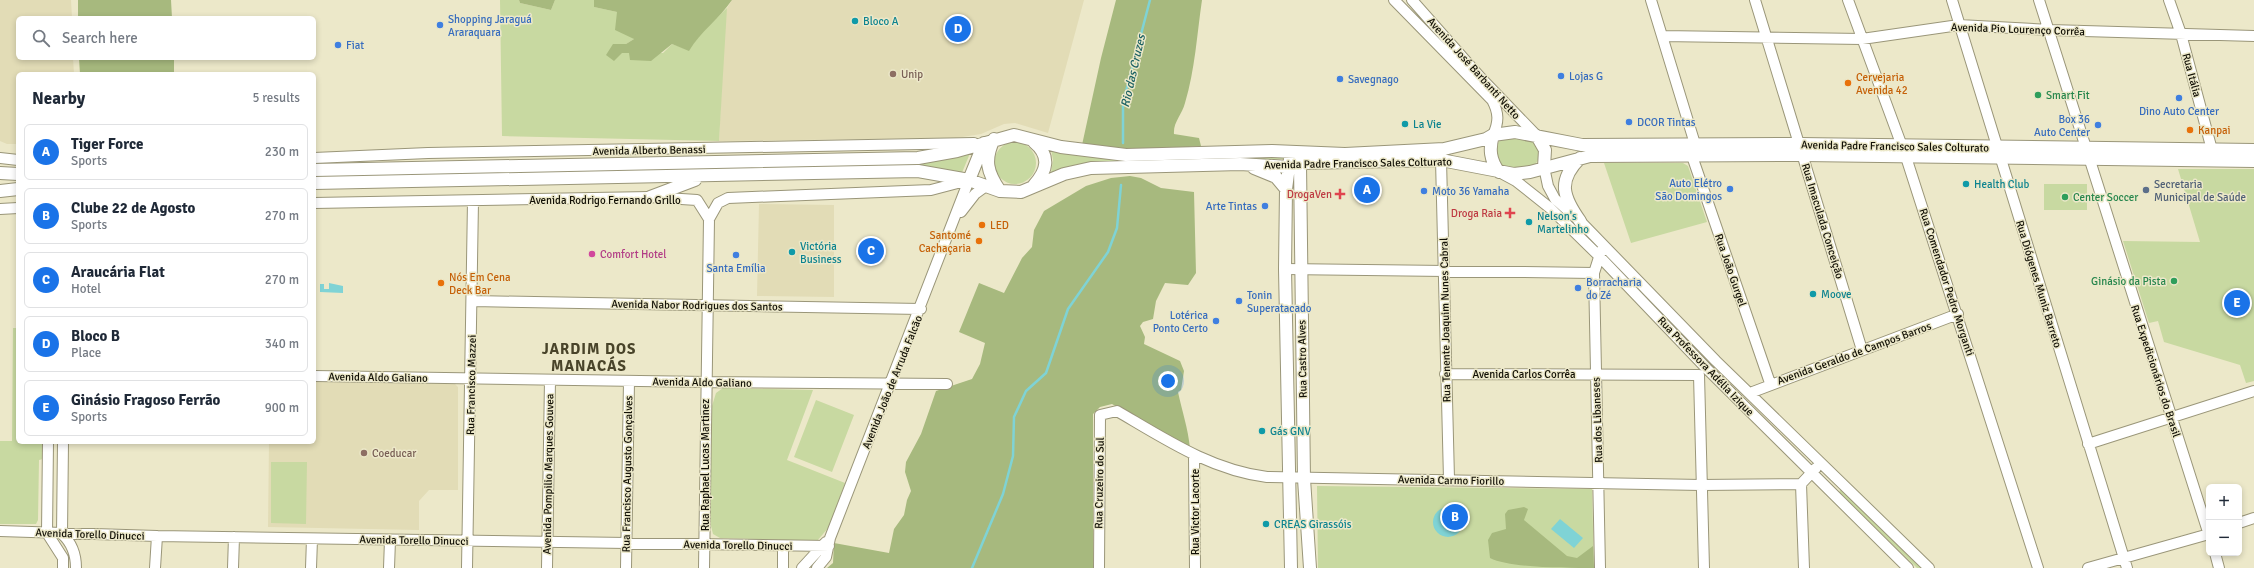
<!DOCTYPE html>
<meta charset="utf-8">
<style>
:root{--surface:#fff;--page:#f6f6f7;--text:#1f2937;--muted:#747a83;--line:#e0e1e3;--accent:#1a73e8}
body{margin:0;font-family:Signika,sans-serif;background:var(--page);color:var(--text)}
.controls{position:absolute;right:12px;bottom:12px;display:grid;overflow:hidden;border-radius:6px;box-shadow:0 2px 6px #0003}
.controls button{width:36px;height:36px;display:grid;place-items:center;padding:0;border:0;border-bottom:1px solid var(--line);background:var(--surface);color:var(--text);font:20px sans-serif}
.you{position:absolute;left:1168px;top:381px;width:14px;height:14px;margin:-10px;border:3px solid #fff;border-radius:50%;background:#1a73e8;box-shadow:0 0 0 6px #1a73e833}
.badge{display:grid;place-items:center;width:26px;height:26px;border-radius:50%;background:var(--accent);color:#fff;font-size:13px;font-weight:700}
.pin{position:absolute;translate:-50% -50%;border:2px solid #fff;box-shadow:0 1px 4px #0006}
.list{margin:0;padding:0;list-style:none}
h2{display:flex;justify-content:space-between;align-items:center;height:52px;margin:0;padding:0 16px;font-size:17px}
h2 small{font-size:13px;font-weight:400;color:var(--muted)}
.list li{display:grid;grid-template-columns:26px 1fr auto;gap:12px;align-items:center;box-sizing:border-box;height:56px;margin:0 8px 8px;padding:0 8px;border:1px solid var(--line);border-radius:6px}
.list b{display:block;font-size:15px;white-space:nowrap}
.list p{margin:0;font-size:13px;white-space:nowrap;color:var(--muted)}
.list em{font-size:13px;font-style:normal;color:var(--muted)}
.icon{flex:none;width:22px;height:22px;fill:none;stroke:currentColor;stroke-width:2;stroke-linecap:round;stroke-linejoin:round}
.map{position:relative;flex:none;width:2254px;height:568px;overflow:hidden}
.search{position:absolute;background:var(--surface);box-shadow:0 2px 6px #0003;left:16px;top:16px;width:300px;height:44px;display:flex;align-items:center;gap:10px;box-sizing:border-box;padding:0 14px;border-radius:6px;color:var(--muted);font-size:15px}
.panel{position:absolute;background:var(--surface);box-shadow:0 2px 6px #0003;left:16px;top:72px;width:300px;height:372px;border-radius:6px}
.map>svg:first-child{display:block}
</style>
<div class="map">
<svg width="2254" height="568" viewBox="0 0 2254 568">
<rect width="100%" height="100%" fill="#ece8c9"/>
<!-- built -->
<path fill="#e2dcb6" d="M0,0H71L72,18H18V58H73L74,74H18V144H7L0,141Z
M732,0H1084L1048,133L1015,123L1004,124L981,134L956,138L719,141L725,19L727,8Z
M759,204L834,205V297L757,296Z
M314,382L455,384L458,387V490H429L419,501V530L268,527L269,442H314Z"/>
<!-- green -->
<path fill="#c8d9a1" d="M500,0H519L520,3L551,10L555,0H594V7L617,12L634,39L626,44L622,53H663L672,44L689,50L697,37L727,8L719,141L502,136Z
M1509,137H1527L1538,144L1540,156L1534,167L1503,169L1494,150L1500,140Z
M994 163a21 21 0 1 1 42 0a21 21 0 1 1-42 0Z
M1051,149L1284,155V159L1117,161L1078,164L1051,173L1053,160Z
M971,151L961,175L922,168L921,162Z
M1604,163H1683L1688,166L1707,222L1631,243Z
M2178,169H2254V381L2246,383L2240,365L2164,342L2158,321L2149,323L2123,241L2200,242Z
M2044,184H2087V210H2044Z
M13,328H18V442H43V459L39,460L38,520L36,524H0V441H12Z
M723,388L813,390L787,460L845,483L829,527L817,541L720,538L713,534L710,522L712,406L716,393Z
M816,400L854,415L832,472L794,457Z
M271,462H307L306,524L271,523Z
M1317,486L1592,489L1594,568H1318Z
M1841,489L1843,490L1923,568H1917L1839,492Z"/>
<!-- forest -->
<path fill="#a7b97e" d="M78,0H171L172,18H78Z
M519,0H555L551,10L520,3Z
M594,0H732C719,19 701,31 689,51L672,44L651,61L630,60L629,53H622L614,61L606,55L613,44H626L634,39L615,30L617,12L594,7Z
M1116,0H1202C1197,34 1195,70 1185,103C1182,115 1173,122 1174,134L1199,138L1201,146L1151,150L1082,145L1101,58Z
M79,58H174V74H80Z
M1130,176L1141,178L1161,188L1194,192L1196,273L1188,285L1165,283L1156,301L1153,319L1143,322L1140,326L1145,337L1144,344L1180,361L1184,371L1181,390L1178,392C1182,411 1188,428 1190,448L1112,404L1100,407L1093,414V568H827L833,563L834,543L889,553L894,529L904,515L907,500L911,491L905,472L906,462L921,434L936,391L972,379L980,364L985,343L959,332L979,283L1004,293L1022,258L1032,247L1034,230L1044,211L1086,186L1111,178Z
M1524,507L1528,509L1524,520L1567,556L1577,558L1593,546L1594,568C1566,568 1510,568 1490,558L1488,540L1492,533L1506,529L1505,514L1508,510Z"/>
<!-- water -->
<path fill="#7fd3d5" d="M329,283L343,286V293L320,292V284H324V289H329Z
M1433 522a15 15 0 1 1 30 0a15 15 0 1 1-30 0Z
M1560,519L1583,538L1574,548L1551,529Z"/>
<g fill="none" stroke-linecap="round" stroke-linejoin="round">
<!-- stream -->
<path stroke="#7fd3d5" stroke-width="2.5" d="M1123,143V103L1150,0
M972,568L1003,494L1013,456L1014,417L1026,391L1046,373L1068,309L1108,252L1117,228L1121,185"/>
<defs>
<path id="minor" d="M1394,0L1492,100C1499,113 1499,122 1493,135
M1412,0L1481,78L1537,136
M1651,0L1695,144
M1755,0L1862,350
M1848,0L1906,157L2038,568
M1952,0L2127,568
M2039,0L2209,535
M2169,0L2181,34L2212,150
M1662,36L1862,39L1959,25L2050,30L2254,36
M1692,156L1770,383
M0,158L18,160
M314,158L428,153L974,143
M1441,160L1449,479
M1544,167L1548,186L1555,199L1580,221L1716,361L1929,568
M1503,174L1516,181L1550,208L1599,256L1707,369L1908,568
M314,203L650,197L697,200L709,219
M0,209L18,208
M961,212L975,194L986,186
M1285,269L1594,273
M473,301L921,309
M1445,374L1699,375
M1699,375L1704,568
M314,376L706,382L947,384
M1750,393L1958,314
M48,442L47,533L63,558V568
M63,442L62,534C72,543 76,554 76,568
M2088,444L2254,391
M1194,456L1195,568
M2239,523L2254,518
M0,531L157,536L829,546
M2215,553L2219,568
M155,568L157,536
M233,568L234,537
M311,568L312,539
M389,568L390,540
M467,568L473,201
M547,568L550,380
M626,568L629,381
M704,568L709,219L718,203L728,198L931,190L969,180
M783,568V546
M802,568L826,542
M817,568L826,557L830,538L969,180
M1099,568L1100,415L1117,411C1165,439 1211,470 1267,477L1701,485L1801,484
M1600,568L1594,273L1601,251
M1804,568L1801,484L1816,468
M2088,568L2209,534"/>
<path id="major" d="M1493,135C1489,149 1490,160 1499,172
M1537,136L1545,150L1544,167
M994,139C984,160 987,172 1000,191
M1297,158L1300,164L1304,479L1310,568
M1580,158C1557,181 1563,197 1580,221
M1290,159L1286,189L1285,269L1291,568
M1254,168L1276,177L1286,189
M314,170L918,158L957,151L1014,135L1061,147L1126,155L1272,151L1345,154L1444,149L1486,139L1493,135L1515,132L1582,145L1800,144L2254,150
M0,173L18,174
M969,180L984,143
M314,183L918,171L969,180L1000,191L1021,192L1064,174L1091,168L1240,164L1289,167L1302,163L1441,160L1514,174L1530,172L1590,156L1803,155L2254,161
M1034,185C1047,171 1051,156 1034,142
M0,191L18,189
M650,197L695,180"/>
</defs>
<!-- minor casing -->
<use href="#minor" stroke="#9a9679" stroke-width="12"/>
<!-- major casing -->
<use href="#major" stroke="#9a9679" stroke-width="14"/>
<!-- minor -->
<use href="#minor" stroke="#fff" stroke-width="10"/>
<!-- major -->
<use href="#major" stroke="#fff" stroke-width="12"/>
</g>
<!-- markers -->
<g fill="#0f9aa8" stroke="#ece8c9" stroke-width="1.5">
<circle cx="855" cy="21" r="4"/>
<circle cx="1405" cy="124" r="4"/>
<circle cx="1966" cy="184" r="4"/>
<circle cx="1529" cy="222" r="4"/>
<circle cx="792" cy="252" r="4"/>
<circle cx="1813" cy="294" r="4"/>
<circle cx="1262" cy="431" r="4"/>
<circle cx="1266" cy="524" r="4"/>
</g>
<g fill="#3f7fe0" stroke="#ece8c9" stroke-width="1.5">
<circle cx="440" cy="25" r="4"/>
<circle cx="338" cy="45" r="4"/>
<circle cx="1561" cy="76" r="4"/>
<circle cx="1340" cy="79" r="4"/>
<circle cx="2179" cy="98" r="4"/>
<circle cx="1629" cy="122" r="4"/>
<circle cx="2098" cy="125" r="4"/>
<circle cx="1730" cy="189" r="4"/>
<circle cx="1424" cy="191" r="4"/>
<circle cx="1265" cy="206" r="4"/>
<circle cx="736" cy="255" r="4"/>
<circle cx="1578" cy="288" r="4"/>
<circle cx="1239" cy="301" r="4"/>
<circle cx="1216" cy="321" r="4"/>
</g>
<g fill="#8d6e63" stroke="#ece8c9" stroke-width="1.5">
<circle cx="893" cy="74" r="4"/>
<circle cx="364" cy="453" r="4"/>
</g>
<g fill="#e8710a" stroke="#ece8c9" stroke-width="1.5">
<circle cx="1848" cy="83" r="4"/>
<circle cx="2190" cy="130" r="4"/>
<circle cx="982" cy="225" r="4"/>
<circle cx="979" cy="241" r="4"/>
<circle cx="441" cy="283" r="4"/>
</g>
<g fill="#2e9e5b" stroke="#ece8c9" stroke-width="1.5">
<circle cx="2038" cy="95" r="4"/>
<circle cx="2065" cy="197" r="4"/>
<circle cx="2174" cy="281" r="4"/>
</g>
<circle fill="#5c6f8a" stroke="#ece8c9" stroke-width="1.5" cx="2146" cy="190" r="4"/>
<g fill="#e0444e" stroke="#ece8c9" stroke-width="1.5">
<path d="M1338 188h4v4h4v4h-4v4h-4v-4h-4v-4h4z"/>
<path d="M1508 207h4v4h4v4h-4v4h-4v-4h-4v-4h4z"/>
</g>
<circle fill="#d1479c" stroke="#ece8c9" stroke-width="1.5" cx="592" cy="254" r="4"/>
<g text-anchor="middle" stroke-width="3" stroke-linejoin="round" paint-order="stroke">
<!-- shop labels -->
<g font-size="11" fill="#366cbe" stroke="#ece8c9" text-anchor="start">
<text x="448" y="23">Shopping Jaraguá<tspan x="448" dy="13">Araraquara</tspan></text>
<text x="346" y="49">Fiat</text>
<text x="1569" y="80">Lojas G</text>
<text x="1348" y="83">Savegnago</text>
<text x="2179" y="115" text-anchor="middle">Dino Auto Center</text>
<text x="2090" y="123" text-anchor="end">Box 36<tspan x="2090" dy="13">Auto Center</tspan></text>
<text x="1637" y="126">DCOR Tintas</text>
<text x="1722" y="187" text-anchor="end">Auto Elétro<tspan x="1722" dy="13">São Domingos</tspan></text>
<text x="1432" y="195">Moto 36 Yamaha</text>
<text x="1257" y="210" text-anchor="end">Arte Tintas</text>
<text x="736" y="272" text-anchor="middle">Santa Emília</text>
<text x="1586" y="286">Borracharia<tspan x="1586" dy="13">do Zé</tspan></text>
<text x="1247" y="299">Tonin<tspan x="1247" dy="13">Superatacado</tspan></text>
<text x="1208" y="319" text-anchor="end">Lotérica<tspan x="1208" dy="13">Ponto Certo</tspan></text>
</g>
<!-- culture labels -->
<g font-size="11" fill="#0d838f" stroke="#ece8c9" text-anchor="start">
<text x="863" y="25">Bloco A</text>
<text x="1413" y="128">La Vie</text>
<text x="1974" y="188">Health Club</text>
<text x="1537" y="220">Nelson's<tspan x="1537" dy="13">Martelinho</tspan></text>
<text x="800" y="250">Victória<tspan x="800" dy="13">Business</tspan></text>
<text x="1821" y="298">Moove</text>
<text x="1270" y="435">Gás GNV</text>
<text x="1274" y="528">CREAS Girassóis</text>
</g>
<!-- street labels -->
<g font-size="11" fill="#110f05" stroke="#ece8c9">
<text transform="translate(2018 29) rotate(2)" y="4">Avenida Pio Lourenço Corrêa</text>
<text transform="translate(1474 68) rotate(48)" y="4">Avenida José Barbanti Netto</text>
<text transform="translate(2192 75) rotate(75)" y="4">Rua Itália</text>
<text transform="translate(1895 146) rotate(1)" y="4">Avenida Padre Francisco Sales Colturato</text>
<text transform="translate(649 150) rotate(-1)" y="4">Avenida Alberto Benassi</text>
<text transform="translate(1358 163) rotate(-1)" y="4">Avenida Padre Francisco Sales Colturato</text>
<text x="605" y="204">Avenida Rodrigo Fernando Grillo</text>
<text transform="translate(1823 221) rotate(73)" y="4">Rua Imaculada Conceição</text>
<text transform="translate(1731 270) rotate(71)" y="4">Rua João Gurgel</text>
<text transform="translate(1947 282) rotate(72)" y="4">Rua Comendador Pedro Morganti</text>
<text transform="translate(2039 284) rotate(73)" y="4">Rua Diógenes Muniz Barreto</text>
<text transform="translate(697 305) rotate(1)" y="4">Avenida Nabor Rodrigues dos Santos</text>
<text transform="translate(1445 320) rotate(-91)" y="4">Rua Tenente Joaquim Nunes Cabral</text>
<text transform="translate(1854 353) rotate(-20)" y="4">Avenida Geraldo de Campos Barros</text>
<text transform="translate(1302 359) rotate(-91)" y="4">Rua Castro Alves</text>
<text transform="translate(1706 366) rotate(46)" y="4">Rua Professora Adélia Izique</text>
<text transform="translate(2156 371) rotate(72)" y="4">Rua Expedicionários do Brasil</text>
<text x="1524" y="378">Avenida Carlos Corrêa</text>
<text transform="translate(378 377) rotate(1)" y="4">Avenida Aldo Galiano</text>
<text transform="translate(702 382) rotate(1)" y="4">Avenida Aldo Galiano</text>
<text transform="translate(892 382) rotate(-68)" y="4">Avenida João de Arruda Falcão</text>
<text transform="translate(471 385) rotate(-89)" y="4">Rua Francisco Mazzei</text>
<text transform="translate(1597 420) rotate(-92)" y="4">Rua dos Libaneses</text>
<text transform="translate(705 465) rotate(-90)" y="4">Rua Raphael Lucas Martinez</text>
<text transform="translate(548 474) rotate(-89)" y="4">Avenida Pompilio Marques Gouvea</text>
<text transform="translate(627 474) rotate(-89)" y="4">Rua Francisco Augusto Gonçalves</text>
<text transform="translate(1451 480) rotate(1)" y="4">Avenida Carmo Fiorillo</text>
<text transform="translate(1099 483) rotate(-89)" y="4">Rua Cruzeiro do Sul</text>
<text transform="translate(1195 512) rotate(-90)" y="4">Rua Victor Lacorte</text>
<text transform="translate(90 534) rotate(2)" y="4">Avenida Torello Dinucci</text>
<text transform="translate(414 540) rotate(1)" y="4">Avenida Torello Dinucci</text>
<text transform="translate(738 545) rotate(1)" y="4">Avenida Torello Dinucci</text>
</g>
<!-- education labels -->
<g font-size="11" fill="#785e54" stroke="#ece8c9" text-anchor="start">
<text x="901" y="78">Unip</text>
<text x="372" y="457">Coeducar</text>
</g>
<!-- food labels -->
<g font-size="11" fill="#c56008" stroke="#ece8c9" text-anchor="start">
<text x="1856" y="81">Cervejaria<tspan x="1856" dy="13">Avenida 42</tspan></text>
<text x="2198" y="134">Kanpai</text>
<text x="990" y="229">LED</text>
<text x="971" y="239" text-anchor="end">Santomé<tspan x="971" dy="13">Cachaçaria</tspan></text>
<text x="449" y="281">Nós Em Cena<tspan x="449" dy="13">Deck Bar</tspan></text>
</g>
<!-- leisure labels -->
<g font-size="11" fill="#27864d" stroke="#ece8c9" text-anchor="start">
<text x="2046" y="99">Smart Fit</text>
<text x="2073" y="201">Center Soccer</text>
<text x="2166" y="285" text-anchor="end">Ginásio da Pista</text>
</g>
<!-- service labels -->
<g font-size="11" fill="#4e5e75" stroke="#ece8c9" text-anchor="start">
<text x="2154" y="188">Secretaria<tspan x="2154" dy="13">Municipal de Saúde</tspan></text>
</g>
<!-- health labels -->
<g font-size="11" fill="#be3a42" stroke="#ece8c9" text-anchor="end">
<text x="1332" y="198">DrogaVen</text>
<text x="1502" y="217">Droga Raia</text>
</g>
<!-- hotel labels -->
<g font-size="11" fill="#b23c85" stroke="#ece8c9" text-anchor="start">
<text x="600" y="258">Comfort Hotel</text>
</g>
<!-- water labels -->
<g font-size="12" font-style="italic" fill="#1a6062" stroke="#ece8c9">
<text transform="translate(1133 71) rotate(-77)" y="4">Rio das Cruzes</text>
</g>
<!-- district labels -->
<g font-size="15" font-weight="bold" letter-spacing="1" fill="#49442a" stroke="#ece8c9">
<text x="589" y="354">JARDIM DOS<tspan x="589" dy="17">MANACÁS</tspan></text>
</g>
</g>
</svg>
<div class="controls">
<button>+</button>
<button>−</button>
</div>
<div class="you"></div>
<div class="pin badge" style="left:1367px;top:190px">A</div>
<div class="pin badge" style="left:1455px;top:517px">B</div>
<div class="pin badge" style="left:871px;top:251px">C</div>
<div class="pin badge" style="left:958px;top:29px">D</div>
<div class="pin badge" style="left:2237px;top:303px">E</div>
<div class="search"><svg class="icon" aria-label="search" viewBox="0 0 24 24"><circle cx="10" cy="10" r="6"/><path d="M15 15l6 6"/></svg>Search here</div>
<section class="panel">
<h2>Nearby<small>5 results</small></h2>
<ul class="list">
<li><span class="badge">A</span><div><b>Tiger Force</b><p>Sports</p></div><em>230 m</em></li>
<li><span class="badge">B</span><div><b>Clube 22 de Agosto</b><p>Sports</p></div><em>270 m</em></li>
<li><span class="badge">C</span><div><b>Araucária Flat</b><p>Hotel</p></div><em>270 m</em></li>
<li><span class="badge">D</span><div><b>Bloco B</b><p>Place</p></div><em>340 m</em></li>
<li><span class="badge">E</span><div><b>Ginásio Fragoso Ferrão</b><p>Sports</p></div><em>900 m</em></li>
</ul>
</section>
</div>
